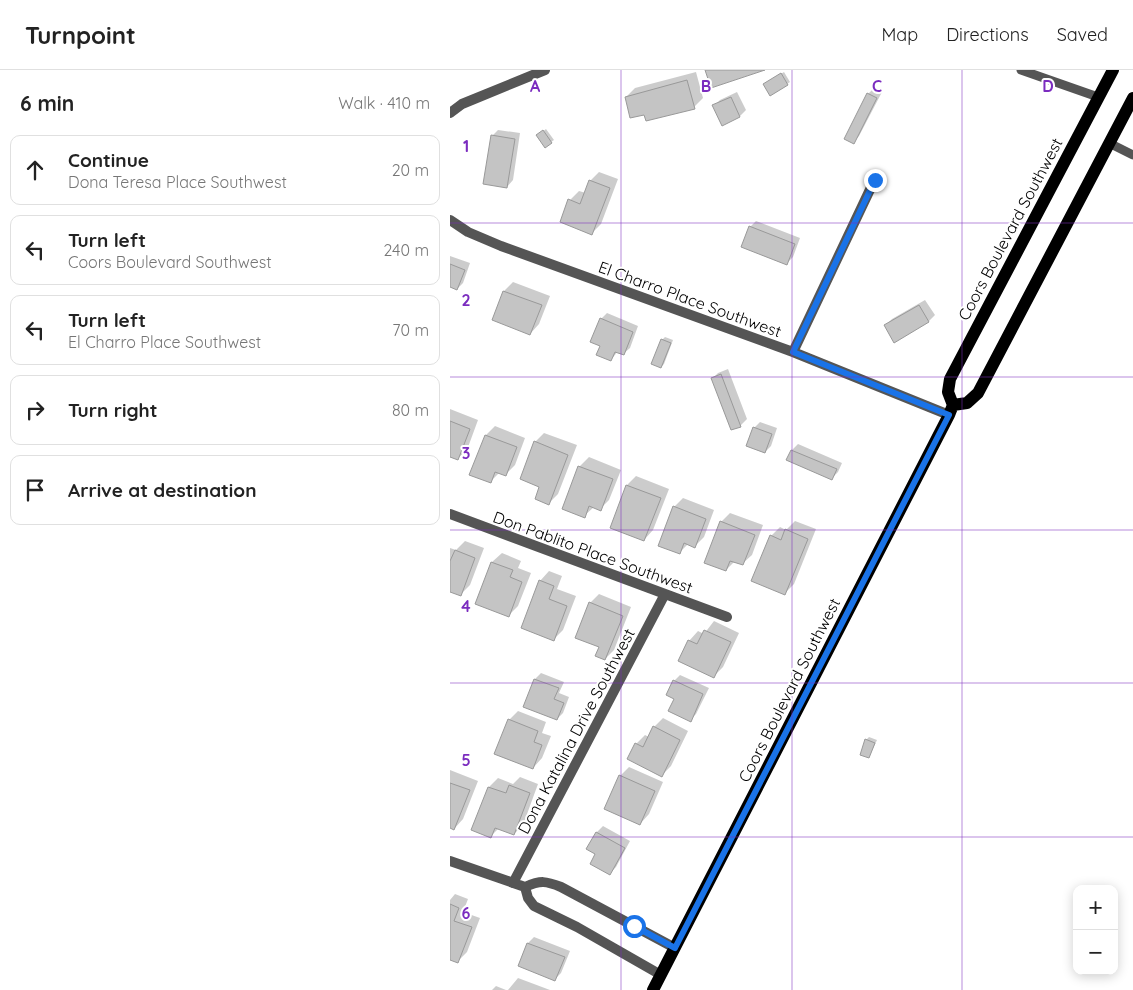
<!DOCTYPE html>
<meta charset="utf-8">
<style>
:root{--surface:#fff;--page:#f6f6f6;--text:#222;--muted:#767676;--line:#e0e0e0}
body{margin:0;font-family:Quicksand,sans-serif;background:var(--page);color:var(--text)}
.controls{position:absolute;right:15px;bottom:15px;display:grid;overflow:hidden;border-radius:10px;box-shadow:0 2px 12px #0003}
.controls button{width:45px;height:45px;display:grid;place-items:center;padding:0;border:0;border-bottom:1px solid var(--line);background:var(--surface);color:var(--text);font:25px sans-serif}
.stop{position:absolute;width:15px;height:15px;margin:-11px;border:4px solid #1a73e8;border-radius:50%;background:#fff}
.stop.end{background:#1a73e8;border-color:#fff;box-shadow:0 1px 5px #0008}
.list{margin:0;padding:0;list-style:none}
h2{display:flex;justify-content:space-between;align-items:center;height:65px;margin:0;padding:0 20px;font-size:21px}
h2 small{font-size:16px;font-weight:400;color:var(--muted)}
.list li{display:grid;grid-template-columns:32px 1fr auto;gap:15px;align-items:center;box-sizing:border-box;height:70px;margin:0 10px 10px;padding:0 10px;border:1px solid var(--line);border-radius:10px}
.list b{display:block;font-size:19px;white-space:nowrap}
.list p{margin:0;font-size:16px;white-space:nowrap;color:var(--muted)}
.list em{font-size:16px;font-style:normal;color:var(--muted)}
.icon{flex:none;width:28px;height:28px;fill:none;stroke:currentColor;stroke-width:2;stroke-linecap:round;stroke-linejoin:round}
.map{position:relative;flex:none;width:683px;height:920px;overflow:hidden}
header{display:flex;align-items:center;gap:30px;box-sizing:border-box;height:70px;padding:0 25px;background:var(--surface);border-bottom:1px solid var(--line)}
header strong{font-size:24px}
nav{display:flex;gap:28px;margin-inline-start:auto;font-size:18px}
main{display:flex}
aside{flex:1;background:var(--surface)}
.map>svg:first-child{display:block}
</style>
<header>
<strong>Turnpoint</strong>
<nav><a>Map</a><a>Directions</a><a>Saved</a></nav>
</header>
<main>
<aside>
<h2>6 min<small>Walk · 410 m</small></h2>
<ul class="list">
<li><svg class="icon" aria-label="ahead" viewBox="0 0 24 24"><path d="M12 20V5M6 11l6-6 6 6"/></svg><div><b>Continue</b><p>Dona Teresa Place Southwest</p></div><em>20 m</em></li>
<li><svg class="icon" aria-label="left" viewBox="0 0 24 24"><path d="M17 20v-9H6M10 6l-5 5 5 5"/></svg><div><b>Turn left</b><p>Coors Boulevard Southwest</p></div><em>240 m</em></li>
<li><svg class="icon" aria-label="left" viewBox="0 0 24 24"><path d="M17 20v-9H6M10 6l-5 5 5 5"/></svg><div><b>Turn left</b><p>El Charro Place Southwest</p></div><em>70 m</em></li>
<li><svg class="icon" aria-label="right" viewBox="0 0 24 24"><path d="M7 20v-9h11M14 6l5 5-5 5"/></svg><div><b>Turn right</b></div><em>80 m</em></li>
<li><svg class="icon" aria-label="arrive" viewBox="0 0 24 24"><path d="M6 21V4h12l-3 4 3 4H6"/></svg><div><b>Arrive at destination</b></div></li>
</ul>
</aside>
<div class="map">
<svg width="683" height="920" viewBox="0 0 683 920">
<rect width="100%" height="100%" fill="#fff"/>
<!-- shadow -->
<path fill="#0003" d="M246,2L253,28L244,37L194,43L176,27L185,18Z
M334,2L340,12L337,14H315Z
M424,18L432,22L409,66L403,72L418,24Z
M287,22L296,40L290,46L264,36L270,30Z
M96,59L104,70L101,72L91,63Z
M48,60L70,63L63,110L57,117L42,66Z
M149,102L168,109L151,154L142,163L120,130L129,121L136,123L140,111Z
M306,151L350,168L343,187L337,193L300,157Z
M0,186L20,193L13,213L7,219L0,216Z
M63,212L100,226L89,254L80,264L43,249L54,221Z
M475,230L485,245L479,251L436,255L442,249Z
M157,243L188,256L180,278L173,284L168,281L161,290L151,249Z
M215,267L223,270L214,294L211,297L212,270Z
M278,299L297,349L291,355L281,359L262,309L268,303Z
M0,339L28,350L17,380L7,389L0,387Z
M310,352L327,358L321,376L315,382L304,358Z
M45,356L75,368L65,395L56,404L50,402L41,411L36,365Z
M94,363L127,375L108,424L99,433L91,416L85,372Z
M348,374L392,393L388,402L382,408L342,380Z
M139,387L171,400L159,430L150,439L144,437L134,446L113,438L130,396Z
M186,406L219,419L203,460L194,470L161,457L177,415Z
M233,428L264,440L254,467L245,476L238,474L229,483L224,437Z
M280,443L313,455L302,485L292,494L285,491L276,500L271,452Z
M345,451L366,459L344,514L335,523L321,466L330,457L336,460Z
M15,471L34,478L20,515L10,525L0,521V478L6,480Z
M52,483L71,491L68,498L81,503L68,536L59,545L27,533L42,492Z
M99,501L112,506L107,519L126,526L113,560L104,569L90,511Z
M149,524L181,537L164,580L155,589L150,576L140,533Z
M264,551L289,563L273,597L264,606L239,571L248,561L254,564Z
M91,603L114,612L109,623L119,627L113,643L107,649L85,609Z
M230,605L259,618L246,644L240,650L226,628L218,625L224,611Z
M68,641L96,652L92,663L101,666L92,688L83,698L59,650Z
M213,648L238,661L221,696L212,705L186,674L195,665L199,667L204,657Z
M419,667L427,670L419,687L416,670Z
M179,697L213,712L199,744L190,754L170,706Z
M0,700L28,711L13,749L4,759L0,757Z
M70,707L88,714L73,755L64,764L49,758L40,767L23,760L39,717L48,708L63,714Z
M153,756L180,771L166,797L160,803L147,784V762Z
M5,824L18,829L13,842L30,848L17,882L8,891L0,888V830Z
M84,867L120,881L111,903L105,909L78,873Z
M68,908L100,920H58Z
M46,916L56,920H42Z"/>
<!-- building -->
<path fill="#c4c4c4" stroke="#999" d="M255,0H315L261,18Z
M331,3L338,15L320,26L313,14Z
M237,10L245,39L196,51L194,45L180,48L175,27Z
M417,23L427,28L404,74L394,69Z
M281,27L290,47L272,56L262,35Z
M93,60L102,73L95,78L86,65Z
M41,65L65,69L57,118L33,114Z
M139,110L160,118L142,165L110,152L118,129L130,134Z
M299,156L345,174L337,195L291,177Z
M0,194L15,200L7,220L0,217Z
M53,221L92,235L80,265L42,250Z
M469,235L479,252L444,273L434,255Z
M150,248L183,262L174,285L165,282L161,291L146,285L150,276L140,272Z
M211,269L221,273L211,298L201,294Z
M271,304L291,357L281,360L261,308Z
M0,351L20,359L8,390L0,387Z
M303,357L322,364L315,383L296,376Z
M35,365L67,377L56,406L45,402L41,413L19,405Z
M84,371L118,385L99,435L85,429L89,417L70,409Z
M341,380L387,399L382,410L336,390Z
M128,396L163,409L151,441L139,436L135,448L112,439Z
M176,415L211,428L194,471L160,458Z
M223,436L256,449L245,478L234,473L230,484L208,476Z
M270,451L305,465L293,495L280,491L276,501L254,493Z
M335,459L358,469L335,525L301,511L320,465L331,470Z
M5,480L25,488L11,526L0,522V491Z
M41,492L63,500L60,507L72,512L59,547L25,534Z
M89,510L104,516L99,529L117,536L104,571L71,558Z
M139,532L173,546L155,590L145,586L149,577L125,568Z
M254,560L281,572L264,608L228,591L238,570L247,574Z
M84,609L109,618L104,629L114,633L107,650L73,637Z
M223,610L253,624L241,652L218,641L224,629L216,625Z
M58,649L88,661L84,672L92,675L83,699L44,684Z
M203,656L230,670L212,707L177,689L185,673L193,677Z
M415,669L425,673L419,688L410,685Z
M169,705L205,721L190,755L154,739Z
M0,713L20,720L4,760L0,758Z
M59,715L80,723L64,765L45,758L41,768L21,760L38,717L56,723Z
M146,762L175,778L160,805L140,794L145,784L136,779Z
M0,834L9,838L4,851L22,857L8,893L0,890Z
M77,873L115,887L105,911L68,896Z"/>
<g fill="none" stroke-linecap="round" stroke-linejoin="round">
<!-- service -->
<path stroke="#555" stroke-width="9" d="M571,0L648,27
M659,73L683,85"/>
<!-- minor -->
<path stroke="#555" stroke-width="10" d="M0,43L12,34L95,0
M0,150L18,162L51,176L343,282L499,345
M343,282L425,109
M0,444L277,547
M0,791L75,817C91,810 96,811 111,817L225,878
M63,813L215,524
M75,817L78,828L84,836L127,857L211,905"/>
<!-- primary -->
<path stroke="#000" stroke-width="12" d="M503,335L517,333L528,323L683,28
M203,920L499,345L503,335L498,322L500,309L663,0"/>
</g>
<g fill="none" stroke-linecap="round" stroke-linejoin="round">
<!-- route -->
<path stroke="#1a73e8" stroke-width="6" d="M184,856L225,878L499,345L343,282L425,110"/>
</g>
<!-- grid -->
<path fill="none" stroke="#7b2cbf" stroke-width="1" stroke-opacity="0.55" d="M171,0V920M342,0V920M512,0V920M0,153H683M0,307H683M0,460H683M0,613H683M0,767H683"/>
<g text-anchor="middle" stroke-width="4" stroke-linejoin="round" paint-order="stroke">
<!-- street labels -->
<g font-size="16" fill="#000" stroke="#fff">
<text transform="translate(560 159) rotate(-62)" y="6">Coors Boulevard Southwest</text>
<text transform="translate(240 229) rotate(20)" y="6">El Charro Place Southwest</text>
<text transform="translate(143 482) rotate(20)" y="6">Don Pablito Place Southwest</text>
<text transform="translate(339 620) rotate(-63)" y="6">Coors Boulevard Southwest</text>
<text transform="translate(126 661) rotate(-62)" y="6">Dona Katalina Drive Southwest</text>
</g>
</g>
<g font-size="16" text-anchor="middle" font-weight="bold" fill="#7b2cbf" stroke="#fff" stroke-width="4" stroke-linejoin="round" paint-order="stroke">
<text x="85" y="22">A</text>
<text x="256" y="22">B</text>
<text x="427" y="22">C</text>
<text x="598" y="22">D</text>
<text x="16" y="82">1</text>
<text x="16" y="236">2</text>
<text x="16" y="389">3</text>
<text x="16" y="542">4</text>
<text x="16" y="696">5</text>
<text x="16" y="849">6</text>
</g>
</svg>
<div class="controls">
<button>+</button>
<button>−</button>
</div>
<div class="stop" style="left:184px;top:856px"></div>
<div class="stop end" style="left:425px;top:110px"></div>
</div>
</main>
